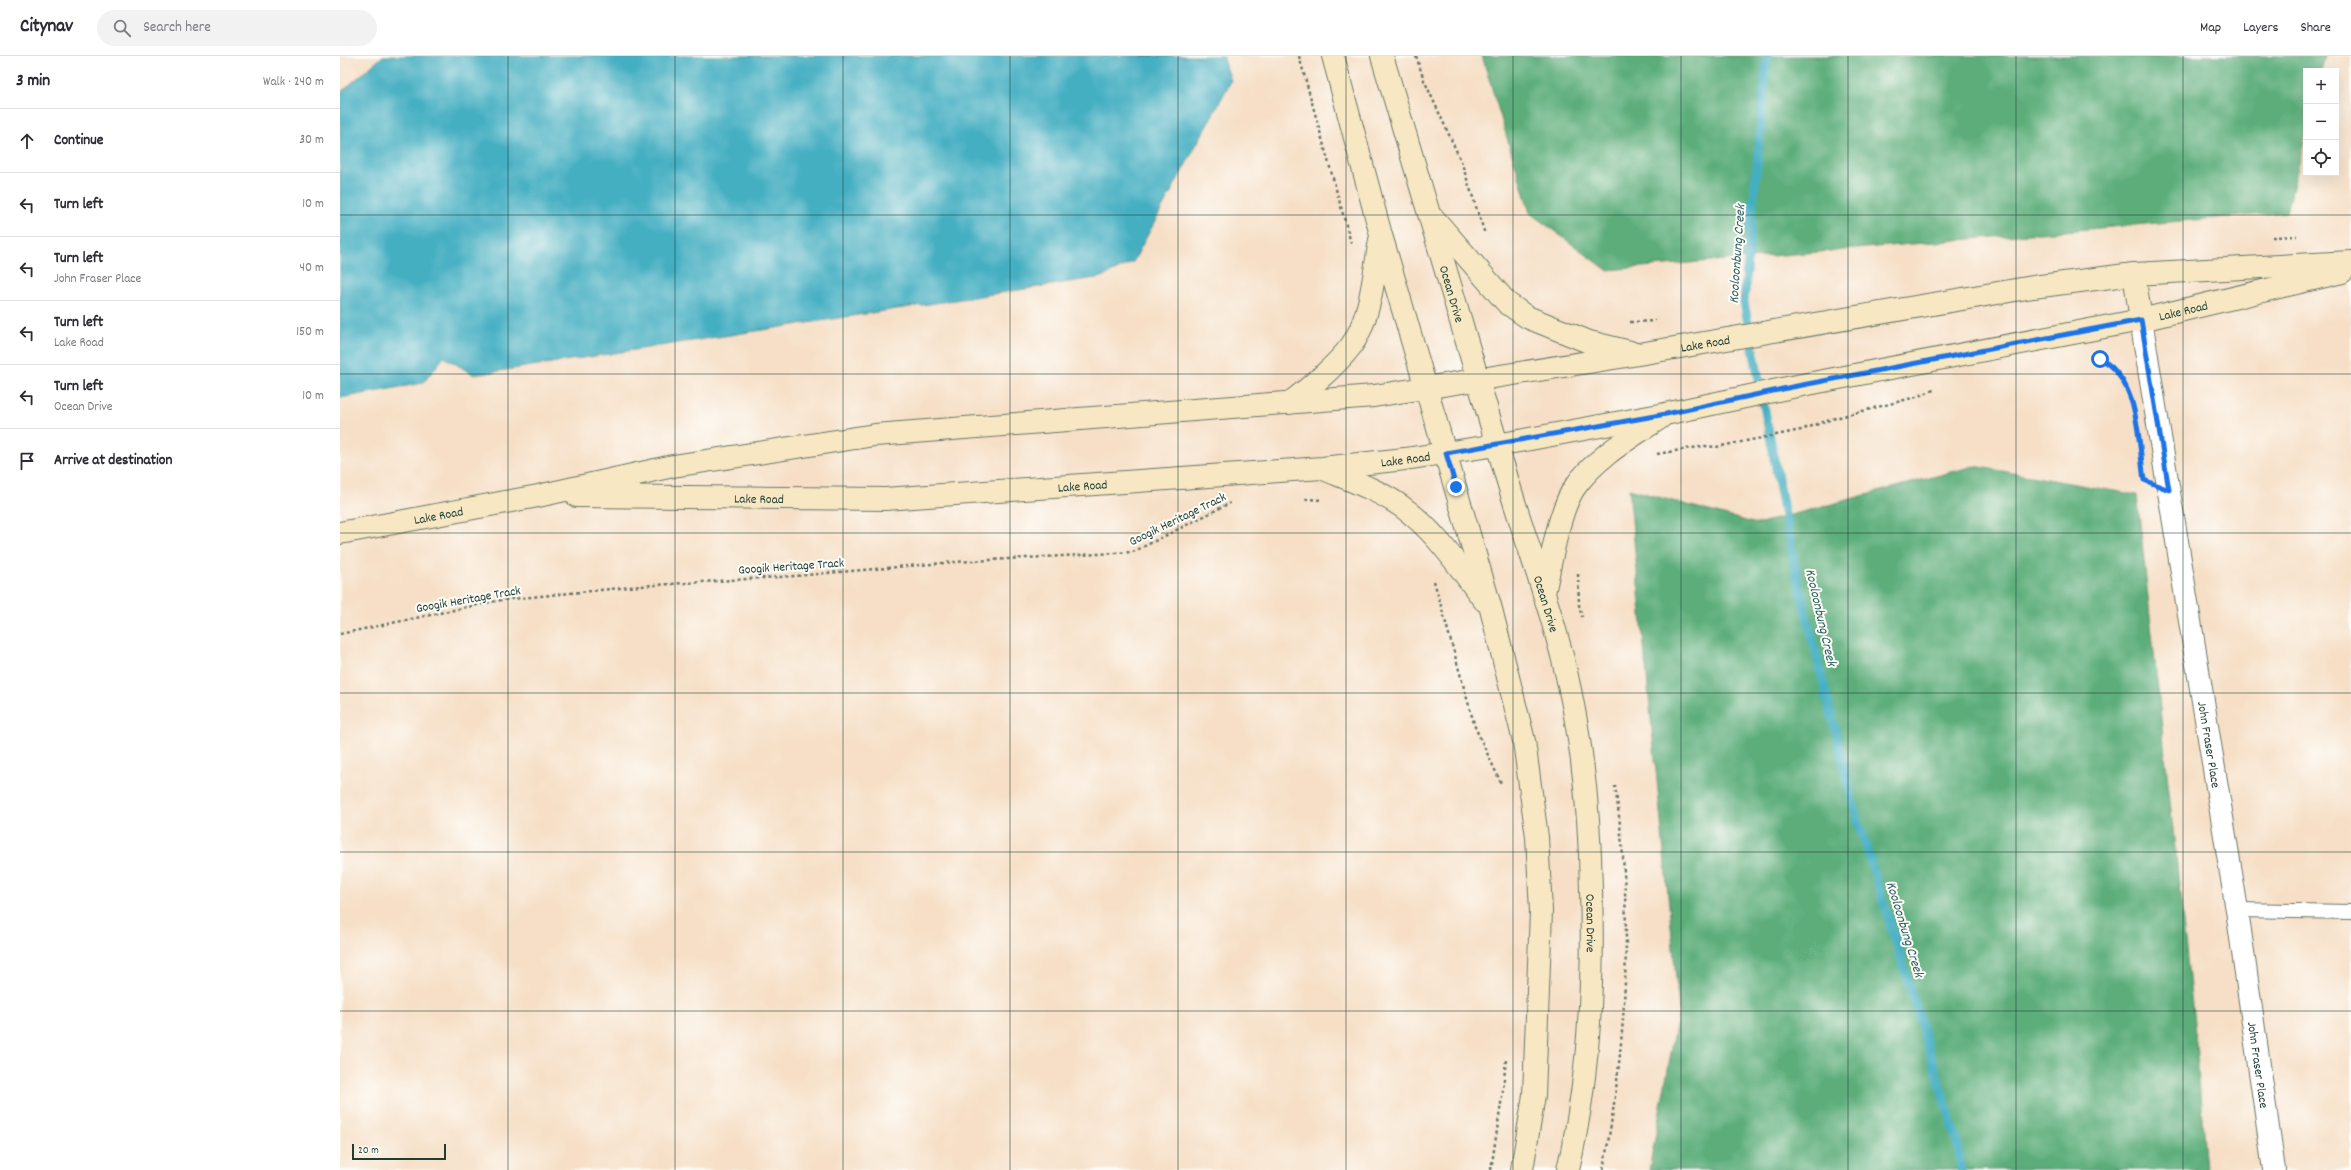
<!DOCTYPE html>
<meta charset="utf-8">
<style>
:root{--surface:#fff;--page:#f2f2f3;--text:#2b2b33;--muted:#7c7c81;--line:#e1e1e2}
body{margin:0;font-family:Dekko,sans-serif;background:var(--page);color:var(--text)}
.controls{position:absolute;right:12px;top:12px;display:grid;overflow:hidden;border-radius:0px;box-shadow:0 4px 16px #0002}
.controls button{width:36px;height:36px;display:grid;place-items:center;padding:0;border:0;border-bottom:1px solid var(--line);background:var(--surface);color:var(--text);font:20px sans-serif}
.scale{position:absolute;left:12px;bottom:10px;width:94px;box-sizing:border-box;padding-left:4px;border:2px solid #1f3d34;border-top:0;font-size:11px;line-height:14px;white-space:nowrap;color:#1f3d34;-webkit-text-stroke:3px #fdfcf7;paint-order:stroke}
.stop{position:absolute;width:12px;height:12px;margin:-9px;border:3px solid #1a73e8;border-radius:50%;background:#fff}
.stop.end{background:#1a73e8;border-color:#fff;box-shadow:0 1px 4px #0008}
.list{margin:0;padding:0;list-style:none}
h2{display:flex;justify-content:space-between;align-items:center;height:52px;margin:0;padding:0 16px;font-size:17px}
h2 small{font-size:13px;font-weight:400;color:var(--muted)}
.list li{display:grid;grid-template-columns:26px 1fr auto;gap:12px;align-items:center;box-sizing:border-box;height:64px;padding:0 16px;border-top:1px solid var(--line)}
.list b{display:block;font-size:15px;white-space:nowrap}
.list p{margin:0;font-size:13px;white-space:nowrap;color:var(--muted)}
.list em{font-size:13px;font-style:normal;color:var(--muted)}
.icon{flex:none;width:22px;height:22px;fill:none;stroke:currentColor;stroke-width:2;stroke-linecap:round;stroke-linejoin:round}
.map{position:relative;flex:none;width:2011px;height:1114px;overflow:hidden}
header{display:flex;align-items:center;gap:24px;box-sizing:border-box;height:56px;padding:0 20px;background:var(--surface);border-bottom:1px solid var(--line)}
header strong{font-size:19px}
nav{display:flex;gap:22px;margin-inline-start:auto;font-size:14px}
.search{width:280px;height:36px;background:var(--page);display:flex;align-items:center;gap:10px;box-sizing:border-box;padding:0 14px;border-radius:22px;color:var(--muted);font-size:15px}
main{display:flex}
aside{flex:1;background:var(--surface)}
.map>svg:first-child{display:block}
</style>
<header>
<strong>Citynav</strong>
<div class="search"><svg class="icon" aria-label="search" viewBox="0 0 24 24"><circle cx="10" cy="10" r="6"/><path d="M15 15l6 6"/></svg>Search here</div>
<nav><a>Map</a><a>Layers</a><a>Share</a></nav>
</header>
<main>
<aside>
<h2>3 min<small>Walk · 240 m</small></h2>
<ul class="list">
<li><svg class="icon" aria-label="ahead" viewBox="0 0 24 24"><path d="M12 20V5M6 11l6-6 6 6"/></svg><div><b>Continue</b></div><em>30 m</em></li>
<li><svg class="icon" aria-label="left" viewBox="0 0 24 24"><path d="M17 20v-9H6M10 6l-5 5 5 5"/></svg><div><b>Turn left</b></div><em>10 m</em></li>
<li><svg class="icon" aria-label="left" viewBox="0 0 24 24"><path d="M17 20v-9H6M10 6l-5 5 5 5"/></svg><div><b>Turn left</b><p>John Fraser Place</p></div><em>40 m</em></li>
<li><svg class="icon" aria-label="left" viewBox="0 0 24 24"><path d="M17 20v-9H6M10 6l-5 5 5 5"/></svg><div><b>Turn left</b><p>Lake Road</p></div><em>150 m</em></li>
<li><svg class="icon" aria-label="left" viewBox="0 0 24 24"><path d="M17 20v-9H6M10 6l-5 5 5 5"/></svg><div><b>Turn left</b><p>Ocean Drive</p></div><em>10 m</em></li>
<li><svg class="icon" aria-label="arrive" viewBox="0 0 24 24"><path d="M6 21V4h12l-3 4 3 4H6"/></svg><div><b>Arrive at destination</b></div></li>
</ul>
</aside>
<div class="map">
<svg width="2011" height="1114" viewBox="0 0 2011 1114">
<rect width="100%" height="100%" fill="#fdfcf7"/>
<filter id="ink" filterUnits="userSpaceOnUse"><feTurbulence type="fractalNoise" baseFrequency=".025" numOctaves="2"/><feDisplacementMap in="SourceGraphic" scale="8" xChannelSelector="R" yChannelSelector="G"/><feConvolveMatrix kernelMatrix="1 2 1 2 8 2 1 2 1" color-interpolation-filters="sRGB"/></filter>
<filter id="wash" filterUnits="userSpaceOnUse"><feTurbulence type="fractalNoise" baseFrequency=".012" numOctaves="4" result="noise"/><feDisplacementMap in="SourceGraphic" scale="16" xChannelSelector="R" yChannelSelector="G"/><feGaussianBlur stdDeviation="0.9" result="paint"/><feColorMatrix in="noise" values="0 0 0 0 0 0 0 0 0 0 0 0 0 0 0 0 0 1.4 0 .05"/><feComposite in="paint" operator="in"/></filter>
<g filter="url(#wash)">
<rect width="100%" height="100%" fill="#f6dfc6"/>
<!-- forest -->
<path fill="#5cad7a" stroke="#3e7557" d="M1142,0H1985L1981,15H1966V78L1947,156L1267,214L1190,157Z
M1634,410L1797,439L1856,986L1866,1114H1309L1339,954L1289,433L1417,468Z"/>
<!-- water -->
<path fill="#44afc2" stroke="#32767b" d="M43,0H883L891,25L793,206L762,221L134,319L104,301L83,327L0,342V37Z"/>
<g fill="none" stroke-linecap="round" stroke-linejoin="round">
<!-- stream -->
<path stroke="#44afc2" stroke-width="9" d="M1427,0L1404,246L1457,521L1515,755L1618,1087L1621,1114"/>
</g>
</g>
<g filter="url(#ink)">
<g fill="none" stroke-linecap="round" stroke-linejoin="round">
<defs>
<path id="lane" d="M1897,854L2011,856"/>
<g id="street">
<path id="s1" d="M1801,264L1897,854L1934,1114"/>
</g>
<g id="secondary">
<path d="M993,0L1041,179L1151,553L1184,685L1197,781L1201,855L1194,1039L1182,1114"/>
<path id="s2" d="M1042,0C1084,140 1125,279 1166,419C1187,491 1215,561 1230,634C1244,700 1250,767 1251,834C1254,927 1249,1023 1228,1114"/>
<path d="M1095,164L1167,247L1187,261L1249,286L1290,296"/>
<path d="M1794,218L1801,264"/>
<path d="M950,347C971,330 994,312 1011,290C1031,263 1034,216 1040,184"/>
<path d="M984,413C1010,424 1038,434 1061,450C1095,474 1119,511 1144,544"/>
<path id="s3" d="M237,440L545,443L982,412L1065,403L1157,389L1325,358L1452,331L1801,264L2002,216"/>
<path id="s4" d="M0,477L198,440L333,410L535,379L1034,340L1299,298L1693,231L1794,218L2011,206"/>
<path d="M1204,537C1211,508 1218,455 1235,431C1256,401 1290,382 1320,362"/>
</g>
</defs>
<!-- lane casing -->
<use href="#lane" stroke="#6a7667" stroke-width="16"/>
<!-- street casing -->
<use href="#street" stroke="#6a7667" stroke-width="24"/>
<!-- secondary casing -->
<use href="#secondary" stroke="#6a7667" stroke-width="24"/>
<!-- path -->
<path stroke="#6a7667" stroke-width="2.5" stroke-dasharray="3 3" stroke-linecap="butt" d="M959,0L1011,187
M1076,0L1084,24L1121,105L1145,178
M1932,181L1957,180
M1290,266L1315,265
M1755,302L1771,309L1781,322
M1317,398L1365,390L1376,391L1461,374L1492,363L1576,341L1596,333
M965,443L983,444
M1238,518L1239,549L1242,561
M1094,525L1135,671L1161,727
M0,578L161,544L300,530L454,520L615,506L793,496L890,447
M1151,1114L1163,1034L1166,1003
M1263,1114C1287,989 1294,857 1275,730"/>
<!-- lane -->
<use href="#lane" stroke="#fff" stroke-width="14"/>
<!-- street -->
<use href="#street" stroke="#fff" stroke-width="22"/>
<!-- secondary -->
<use href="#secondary" stroke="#f7e8c3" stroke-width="22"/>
</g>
</g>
<g fill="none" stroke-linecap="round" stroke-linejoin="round" filter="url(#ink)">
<!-- route -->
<path stroke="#1a73e8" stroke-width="5" d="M1116,431L1106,397L1326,358L1452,331L1801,264L1829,434L1804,424C1798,385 1800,324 1760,303"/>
</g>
<!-- grid -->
<path fill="none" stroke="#1f3d34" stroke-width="1" stroke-opacity="0.55" d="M168,0V1114M335,0V1114M503,0V1114M670,0V1114M838,0V1114M1006,0V1114M1173,0V1114M1341,0V1114M1508,0V1114M1676,0V1114M1843,0V1114M0,159H2011M0,318H2011M0,477H2011M0,637H2011M0,796H2011M0,955H2011"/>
<g text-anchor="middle" stroke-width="4" stroke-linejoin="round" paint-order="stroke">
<!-- street labels -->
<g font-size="13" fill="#1f3d34" stroke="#fdfcf7">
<text dy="5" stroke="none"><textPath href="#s2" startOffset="248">Ocean Drive</textPath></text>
<text dy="5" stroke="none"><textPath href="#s3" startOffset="1622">Lake Road</textPath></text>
<text dy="5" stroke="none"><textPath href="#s4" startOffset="1380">Lake Road</textPath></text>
<text dy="5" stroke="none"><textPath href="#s3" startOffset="830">Lake Road</textPath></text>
<text dy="5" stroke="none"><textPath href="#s3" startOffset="506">Lake Road</textPath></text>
<text dy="5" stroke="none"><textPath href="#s3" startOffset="182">Lake Road</textPath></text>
<text dy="5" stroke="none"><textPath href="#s4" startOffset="100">Lake Road</textPath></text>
<text transform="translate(837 462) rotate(-26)" y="5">Googik Heritage Track</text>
<text transform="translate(451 509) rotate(-4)" y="5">Googik Heritage Track</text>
<text transform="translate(128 542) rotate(-10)" y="5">Googik Heritage Track</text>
<text dy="5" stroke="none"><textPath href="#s2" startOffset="572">Ocean Drive</textPath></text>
<text dy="5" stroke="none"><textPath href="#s1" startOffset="430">John Fraser Place</textPath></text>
<text dy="5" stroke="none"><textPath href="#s2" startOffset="896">Ocean Drive</textPath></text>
<text dy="5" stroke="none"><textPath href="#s1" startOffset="754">John Fraser Place</textPath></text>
</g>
<!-- water labels -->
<g font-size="14" font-style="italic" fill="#2a5f5f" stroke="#fdfcf7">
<text transform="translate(1396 198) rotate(-86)" y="5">Kooloonbung Creek</text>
<text transform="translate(1482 561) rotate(77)" y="5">Kooloonbung Creek</text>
<text transform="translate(1566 873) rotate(73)" y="5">Kooloonbung Creek</text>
</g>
</g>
</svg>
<div class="controls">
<button>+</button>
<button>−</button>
<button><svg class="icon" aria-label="locate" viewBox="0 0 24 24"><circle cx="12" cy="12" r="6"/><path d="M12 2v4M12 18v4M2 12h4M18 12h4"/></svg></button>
</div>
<div class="scale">20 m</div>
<div class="stop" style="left:1760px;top:303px"></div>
<div class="stop end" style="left:1116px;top:431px"></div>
</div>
</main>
